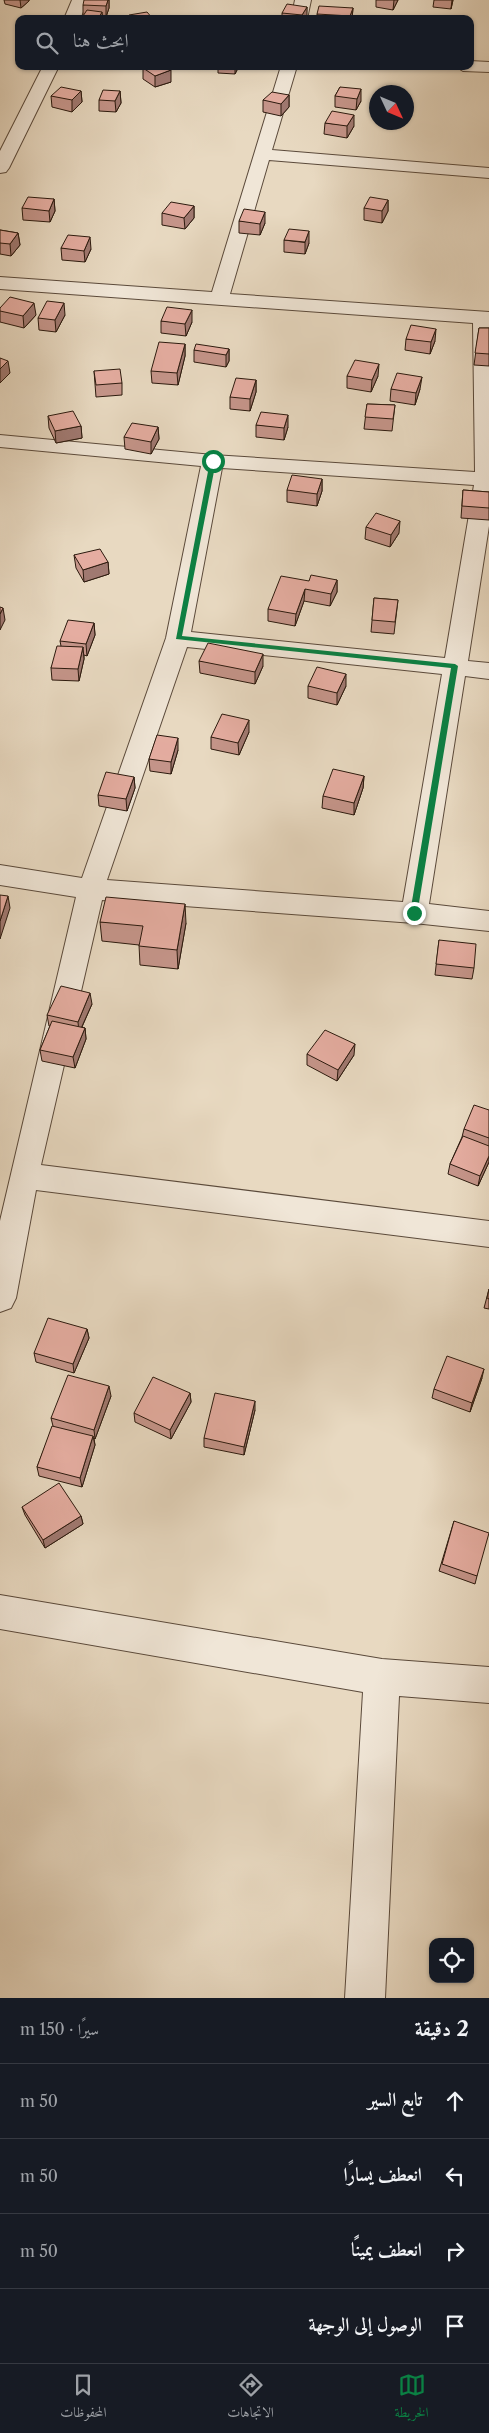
<!DOCTYPE html>
<html lang="ar">
<meta charset="utf-8">
<style>
:root{--surface:#171b24;--page:#242831;--text:#f1f3f6;--muted:#9ea1a6;--line:#363941;--accent:#0b8043}
body{margin:0;font-family:"Libre Caslon Text",Amiri,serif;background:var(--page);color:var(--text);direction:rtl}
.controls{position:absolute;right:15px;bottom:15px;display:grid;overflow:hidden;border-radius:10px;box-shadow:0 1px 4px #0004}
.controls button{width:45px;height:45px;display:grid;place-items:center;padding:0;border:0;border-bottom:1px solid var(--line);background:var(--surface);color:var(--text);font:25px sans-serif}
.compass{position:absolute;left:369px;top:85px;width:45px;height:45px;border-radius:50%;background:var(--surface);box-shadow:0 1px 4px #0004;rotate:134deg}
.stop{position:absolute;width:15px;height:15px;margin:-11px;border:4px solid #0b8043;border-radius:50%;background:#fff}
.stop.end{background:#0b8043;border-color:#fff;box-shadow:0 1px 5px #0008}
.list{margin:0;padding:0;list-style:none}
h2{display:flex;justify-content:space-between;align-items:center;height:65px;margin:0;padding:0 20px;font-size:21px}
h2 small{font-size:16px;font-weight:400;color:var(--muted)}
.list li{display:grid;grid-template-columns:32px 1fr auto;gap:15px;align-items:center;box-sizing:border-box;height:75px;padding:0 20px;border-top:1px solid var(--line)}
.list b{display:block;font-size:19px;white-space:nowrap}
.list em{font-size:16px;font-style:normal;color:var(--muted)}
.icon{flex:none;width:28px;height:28px;fill:none;stroke:currentColor;stroke-width:2;stroke-linecap:round;stroke-linejoin:round}
.map{position:relative;flex:none;width:489px;height:1998px;overflow:hidden;direction:ltr}
.search{position:absolute;background:var(--surface);box-shadow:0 1px 4px #0004;left:15px;right:15px;top:15px;height:55px;display:flex;align-items:center;gap:12px;box-sizing:border-box;padding:0 18px;border-radius:10px;color:var(--muted);font-size:19px}
.sheet{height:365px;background:var(--surface)}
nav{display:flex;justify-content:space-around;align-items:center;box-sizing:border-box;height:70px;border-top:1px solid var(--line);background:var(--surface);font-size:14px;color:var(--muted)}
nav a{display:grid;justify-items:center;gap:2px}
nav .on{color:var(--accent)}
.map>svg:first-child{display:block}
</style>
<div class="map">
<svg width="489" height="1998" viewBox="0 0 489 1998">
<rect width="100%" height="100%" fill="#e8d9c1"/>
<filter id="stains"><feTurbulence type="fractalNoise" baseFrequency=".004" numOctaves="4"/><feColorMatrix values="0 0 0 0 .2 0 0 0 0 .09 0 0 0 0 .02 0 0 0 .5 -.17"/></filter>
<radialGradient id="worn" r=".72"><stop offset=".6" stop-color="#630" stop-opacity="0"/><stop offset="1" stop-color="#630" stop-opacity=".3"/></radialGradient>
<g fill="none" stroke-linecap="round" stroke-linejoin="round">
<defs>
<path id="minor" d="M72,0H88L80,19H64Z
M295,0H311L307,19H291Z
M470,61L489,62V72L463,71L455,66H470Z
M43,66H59L9,168L6,172L0,173V151Z
M281,66H297L272,150L489,168V178L269,160L230,294L489,312V526L468,661L489,663V679L465,676L429,904L489,911V931L414,923L102,900L41,1165L489,1221V1247L36,1190L16,1298L11,1308L0,1312V1221L76,897L0,885V865L82,878L166,638L201,466L0,447V435L213,455L475,472L473,323L0,289V277L212,292ZM222,468L474,485L445,658L191,632ZM187,647L442,674L403,902L107,880Z
M0,1595L382,1659L489,1667V1703L399,1696L385,1998H345L363,1692L0,1629Z"/>
</defs>
<!-- minor casing -->
<use href="#minor" stroke="#5b4a3b" stroke-width="2"/>
<!-- minor -->
<use href="#minor" fill="#f0e6d7" fill-rule="evenodd"/>
</g>
<!-- wall -->
<path fill="#c5958a" stroke="#2c1a0e" d="M4,0H29V1L21,8L5,4Z
M109,0V8L106,17H103V19H81L83,15V5Z
M376,0H398L393,10L376,7Z
M434,0H453L451,9L433,7Z
M307,7L306,19H282V13Z
M353,8L352,19H317V14Z
M218,66H239L235,74L218,73Z
M143,68L171,82L155,87L143,79Z
M340,87L361,101L356,110L335,107V96Z
M81,91L82,102L72,112L52,107L51,96Z
M120,91L121,103L116,112L99,111V100Z
M289,95V107L281,116L263,112V100Z
M325,123L354,126L347,138L324,134Z
M54,199L55,211L50,222L23,220L22,208Z
M388,200V211L382,223L364,220V208Z
M194,206V218L185,229L162,225V213Z
M239,221L265,223L260,235L239,233Z
M0,230L18,233L20,245L11,256L0,254Z
M284,240L309,243L305,254L284,252Z
M61,248L91,249L85,262L62,260Z
M0,308L36,315L24,328L0,322Z
M65,315L56,332L39,330L38,318Z
M161,321L192,322L186,336L161,333Z
M479,328H489V366L474,365Z
M406,339L435,341L430,354L405,350Z
M185,344V356L178,385L152,383L151,371Z
M229,349V361L226,367L194,362V350Z
M94,371L122,383V395L96,397Z
M347,376H378L371,392L347,388Z
M256,380V392L250,411L230,409V397Z
M391,389H420L415,405L390,401Z
M367,404L395,405L392,431L364,429Z
M48,416L81,426L82,438L56,443L49,428Z
M256,425L288,427L284,440L256,437Z
M158,427L159,439L151,454L125,449L124,437Z
M322,479V491L317,506L287,502V490Z
M463,490L489,492V520L461,518Z
M366,527L399,533L390,547L365,539Z
M74,555L108,562L109,574L84,582L76,568Z
M337,580V592L330,606L304,601L295,626L268,621V609L309,581Z
M374,598L398,600L394,634L371,632Z
M94,623L95,635L87,656L84,655V659L79,681L52,680L51,668L61,646L60,641Z
M199,661L263,666L255,684L200,673Z
M308,686H346L337,705L308,698Z
M249,732L239,755L211,749V737Z
M178,750L171,774L150,771L149,759Z
M364,776L363,788L354,815L322,808L323,796Z
M134,777L135,788L127,811L99,806L98,795Z
M100,922L186,923L178,969L140,965L139,945L102,941Z
M439,940L474,968L472,979L435,975Z
M92,1004L82,1027L85,1028L86,1039L75,1068L42,1061L40,1050L50,1026H49L47,1015Z
M307,1054L354,1055L337,1081L307,1065Z
M489,1110V1162L478,1186L448,1174L450,1164L462,1137L464,1129Z
M489,1289V1309L484,1308Z
M87,1329L89,1338L74,1373L36,1362L34,1353Z
M482,1378L470,1412L432,1398L434,1389Z
M190,1393L191,1402L171,1439L135,1422L134,1413Z
M111,1396L95,1439L94,1438L95,1445L82,1487L39,1476L37,1467L53,1426L51,1418Z
M255,1410L244,1455L204,1447V1438Z
M22,1507L81,1516L83,1524L45,1548L25,1515Z
M454,1521L477,1576L475,1584L439,1571Z"/>
<!-- shaded-wall -->
<path fill="#a07971" stroke="#2c1a0e" d="M20,0H29V1L21,8Z
M108,0H109V8L106,17V6Z
M394,0H398L393,10Z
M452,0H453L451,9Z
M307,7V18L302,19V15Z
M353,8L352,19H350V16Z
M102,12L103,19H98Z
M235,66H239L235,74Z
M171,70V82L155,87V76Z
M361,89V101L356,110L357,99Z
M81,91L82,102L72,112V100Z
M120,91L121,103L116,112L115,101Z
M289,95V107L281,116V104Z
M354,115V126L347,138V126Z
M54,199L55,211L50,222L49,211Z
M388,200V211L382,223V211Z
M194,206V218L185,229L184,218Z
M265,212V223L260,235V224Z
M309,231V243L305,254V242Z
M18,233L20,245L11,256L10,244Z
M90,237L91,249L85,262L84,251Z
M34,303L36,315L24,328L23,316Z
M64,303L65,315L56,332L55,320Z
M192,310V322L186,336L185,324Z
M436,329L435,341L430,354L431,342Z
M185,344V356L178,385L177,373Z
M229,349V361L226,367V355Z
M8,361L10,373L0,383V369Z
M379,364L378,376L371,392L372,380Z
M422,377L420,389L415,405L416,393Z
M256,380V392L250,411V399Z
M288,415V427L284,440V428Z
M81,426L82,438L56,443L55,431Z
M158,427L159,439L151,454V442Z
M322,479V491L317,506V494Z
M400,521L399,533L390,547L391,535Z
M108,562L109,574L84,582L83,570Z
M337,580V592L330,606L331,594Z
M305,589L304,601L295,626L296,614Z
M3,608L5,620L0,630V614Z
M94,623L95,635L87,656L86,644Z
M83,647L84,659L79,681L78,669Z
M263,654V666L255,684V672Z
M346,674V686L337,705V693Z
M249,720V732L239,755L238,743Z
M178,738V750L171,774V762Z
M364,776L363,788L354,815V803Z
M134,777L135,788L127,811L126,799Z
M8,896L10,908L0,939V921Z
M185,904L186,923L178,969L177,950Z
M90,993L92,1004L79,1033L78,1022Z
M85,1028L86,1039L75,1068L73,1057Z
M355,1044L354,1055L337,1081L338,1070Z
M489,1156V1162L478,1186L480,1176Z
M87,1329L89,1338L74,1373L73,1364Z
M484,1369L482,1378L470,1412L472,1403Z
M109,1386L111,1396L95,1439L94,1430Z
M190,1393L191,1402L171,1439L170,1430Z
M255,1401V1410L244,1455V1447Z
M93,1436L95,1445L82,1487L80,1478Z
M81,1516L83,1524L45,1548L43,1540Z"/>
<!-- building -->
<path fill="#e5ada1" stroke="#2c1a0e" d="M84,0H108L106,6L83,5Z
M287,4L307,7L302,15L282,13Z
M319,6L353,8L350,16L317,14Z
M87,10L102,12L98,19H81Z
M147,12L153,19H132L129,15Z
M147,66H165L171,70L155,76L143,68Z
M61,87L81,91L72,100L51,96Z
M340,87L361,89L357,99L335,96Z
M103,90L120,91L115,101L99,100Z
M272,92L289,95L281,104L263,100Z
M332,111L354,115L347,126L325,123Z
M28,197L54,199L49,211L22,208Z
M370,197L388,200L382,211L364,208Z
M171,202L194,206L184,218L162,213Z
M244,209L265,212L260,224L239,221Z
M289,229L309,231L305,242L284,240Z
M0,230L18,233L10,244L0,243Z
M68,235L90,237L84,251L61,248Z
M10,297L34,303L23,316L0,311V308Z
M47,301L64,303L55,320L38,318Z
M167,307L192,310L185,324L161,321Z
M411,325L436,329L431,342L406,339Z
M479,328H489V354L475,353Z
M159,342L185,344L177,373L151,371Z
M196,344L229,349L226,355L194,350Z
M0,358L8,361L0,369Z
M355,360L379,364L372,380L347,376Z
M120,369L122,383L96,385L94,371Z
M397,373L422,377L416,393L391,389Z
M236,378L256,380L250,399L230,397Z
M367,404L395,405L393,419L365,417Z
M73,411L81,426L55,431L48,416Z
M261,412L288,415L284,428L256,425Z
M132,423L158,427L151,442L124,437Z
M292,475L322,479L317,494L287,490Z
M463,490L489,492V508L462,506Z
M376,513L400,521L391,535L366,527Z
M100,549L108,562L83,570L74,555Z
M311,575L337,580L331,594L305,589L296,614L268,609L281,576L309,581Z
M374,598L398,600L395,622L372,620Z
M0,607L3,608L0,614Z
M68,620L94,623L86,644L60,641Z
M208,643L263,654L255,672L199,661Z
M57,646L83,647L78,669L51,668Z
M317,667L346,674L337,693L308,686Z
M222,714L249,720L238,743L211,737Z
M157,735L178,738L171,762L149,759Z
M333,769L364,776L354,803L323,796Z
M106,772L134,777L126,799L98,795Z
M0,895L8,896L0,921Z
M106,897L185,904L177,950L139,946L143,926L100,922Z
M439,940L476,944L474,968L436,964Z
M61,986L90,993L78,1022L47,1015Z
M52,1021L85,1028L73,1057L40,1050Z
M325,1030L355,1044L338,1070L307,1054Z
M474,1105L489,1110V1138L464,1129Z
M463,1136L489,1146V1156L480,1176L450,1164Z
M489,1289V1299L487,1298Z
M48,1318L87,1329L73,1364L34,1353Z
M447,1356L484,1369L472,1403L434,1389Z
M68,1375L109,1386L94,1430L51,1418Z
M153,1377L190,1393L170,1430L134,1413Z
M215,1393L255,1401L244,1447L204,1438Z
M52,1426L93,1436L80,1478L37,1467Z
M59,1483L81,1516L43,1540L22,1507Z
M454,1521L489,1533L477,1576L442,1564Z"/>
<!-- route -->
<path fill="#0b8043" d="M213,459L216,461L182,636L455,664L458,666L417,915L410,913L451,668L176,639L210,461Z"/>
<rect width="100%" height="100%" filter="url(#stains)"/>
<rect width="100%" height="100%" fill="url(#worn)"/>
</svg>
<div class="controls">
<button><svg class="icon" aria-label="locate" viewBox="0 0 24 24"><circle cx="12" cy="12" r="6"/><path d="M12 2v4M12 18v4M2 12h4M18 12h4"/></svg></button>
</div>
<svg class="compass" viewBox="-18 -18 36 36"><path d="M0-13l5 13h-10z" fill="#e53935"/><path d="M0 13l5-13h-10z" fill="#9ea1a6"/></svg>
<div class="stop" style="left:213px;top:461px"></div>
<div class="stop end" style="left:414px;top:913px"></div>
<div class="search"><svg class="icon" aria-label="search" viewBox="0 0 24 24"><circle cx="10" cy="10" r="6"/><path d="M15 15l6 6"/></svg>ابحث هنا</div>
</div>
<section class="sheet">
<h2>2 دقيقة<small>سيرًا · 150 m</small></h2>
<ul class="list">
<li><svg class="icon" aria-label="ahead" viewBox="0 0 24 24"><path d="M12 20V5M6 11l6-6 6 6"/></svg><div><b>تابع السير</b></div><em>50 m</em></li>
<li><svg class="icon" aria-label="left" viewBox="0 0 24 24"><path d="M17 20v-9H6M10 6l-5 5 5 5"/></svg><div><b>انعطف يسارًا</b></div><em>50 m</em></li>
<li><svg class="icon" aria-label="right" viewBox="0 0 24 24"><path d="M7 20v-9h11M14 6l5 5-5 5"/></svg><div><b>انعطف يمينًا</b></div><em>50 m</em></li>
<li><svg class="icon" aria-label="arrive" viewBox="0 0 24 24"><path d="M6 21V4h12l-3 4 3 4H6"/></svg><div><b>الوصول إلى الوجهة</b></div></li>
</ul>
</section>
<nav>
<a class="on"><svg class="icon" aria-label="map" viewBox="0 0 24 24"><path d="M3 6l6-2 6 2 6-2v14l-6 2-6-2-6 2zM9 4v14M15 6v14"/></svg>الخريطة</a>
<a><svg class="icon" aria-label="directions" viewBox="0 0 24 24"><path d="M12 3l9 9-9 9-9-9zM9 14v-3h6M13 9l2 2-2 2"/></svg>الاتجاهات</a>
<a><svg class="icon" aria-label="saved" viewBox="0 0 24 24"><path d="M7 4h10v16l-5-4-5 4z"/></svg>المحفوظات</a>
</nav>
